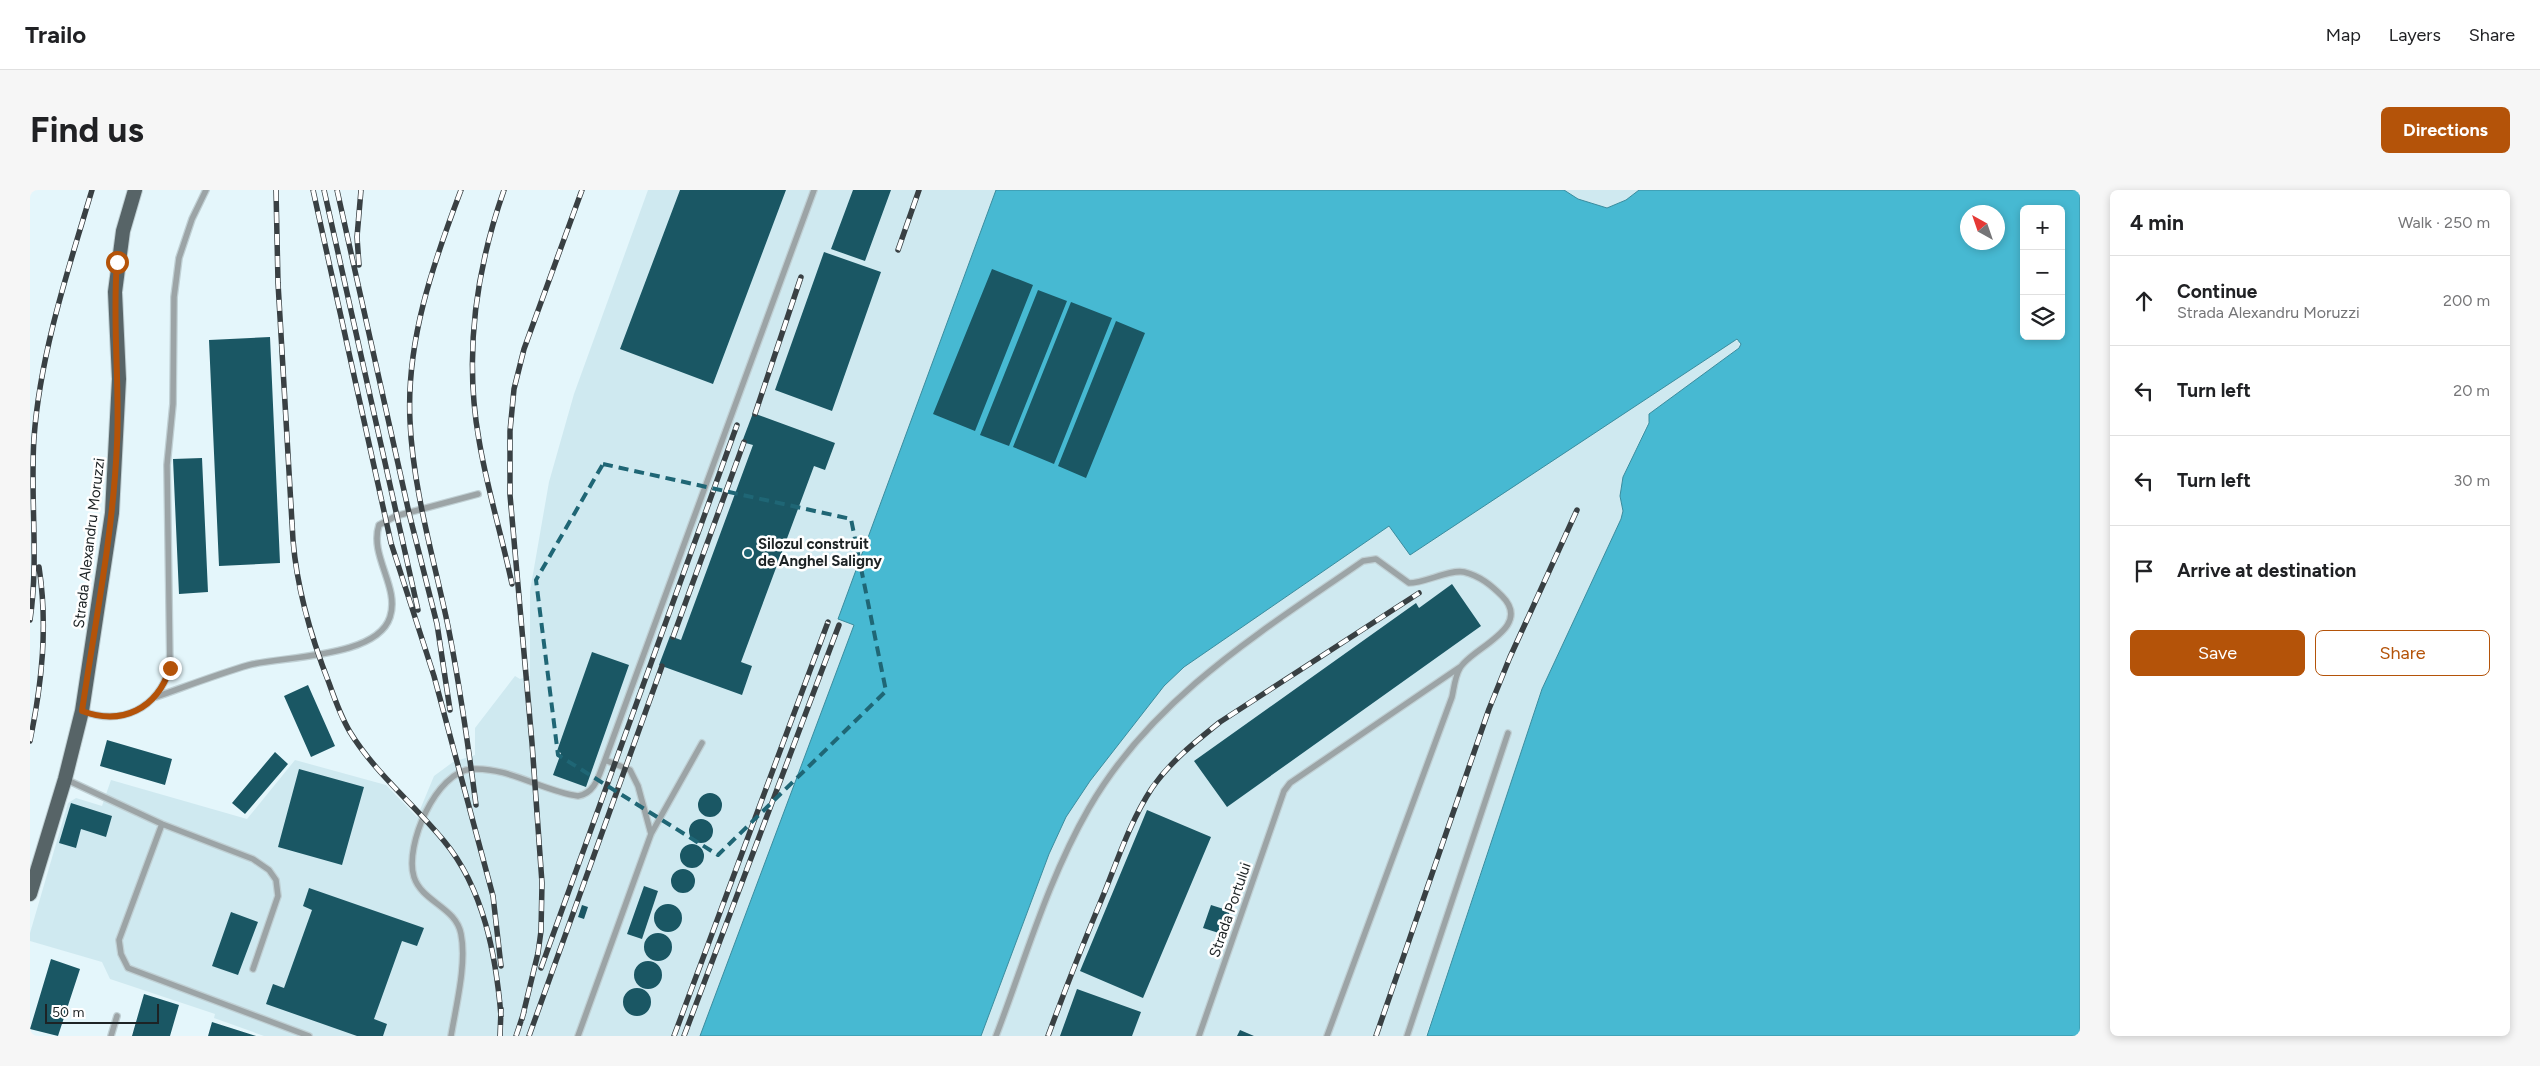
<!DOCTYPE html>
<meta charset="utf-8">
<style>
:root{--surface:#fff;--page:#f6f6f6;--text:#202124;--muted:#757577;--line:#e0e0e0;--accent:#b45309}
body{margin:0;font-family:Figtree,sans-serif;background:var(--page);color:var(--text)}
.controls{position:absolute;right:15px;top:15px;display:grid;overflow:hidden;border-radius:8px;box-shadow:0 2px 8px #0003}
.controls button{width:45px;height:45px;display:grid;place-items:center;padding:0;border:0;border-bottom:1px solid var(--line);background:var(--surface);color:var(--text);font:25px sans-serif}
.compass{position:absolute;left:1930px;top:15px;width:45px;height:45px;border-radius:50%;background:var(--surface);box-shadow:0 2px 8px #0003;rotate:320deg}
.scale{position:absolute;left:15px;bottom:12px;width:114px;box-sizing:border-box;padding-left:5px;border:2px solid #1d2325;border-top:0;font-size:14px;line-height:18px;white-space:nowrap;color:#1d2325;-webkit-text-stroke:4px #fff;paint-order:stroke}
.stop{position:absolute;width:15px;height:15px;margin:-11px;border:4px solid #b45309;border-radius:50%;background:#fff}
.stop.end{background:#b45309;border-color:#fff;box-shadow:0 1px 5px #0008}
.list{margin:0;padding:0;list-style:none}
h2{display:flex;justify-content:space-between;align-items:center;height:65px;margin:0;padding:0 20px;font-size:21px}
h2 small{font-size:16px;font-weight:400;color:var(--muted)}
.list li{display:grid;grid-template-columns:32px 1fr auto;gap:15px;align-items:center;box-sizing:border-box;height:90px;padding:0 20px;border-top:1px solid var(--line)}
.list b{display:block;font-size:19px;white-space:nowrap}
.list p{margin:0;font-size:16px;white-space:nowrap;color:var(--muted)}
.list em{font-size:16px;font-style:normal;color:var(--muted)}
.actions{display:flex;gap:10px;padding:15px 20px}
.actions a{flex:1;padding:11px 0;border:1px solid var(--accent);border-radius:8px;text-align:center;font-size:18px;color:var(--accent)}
.actions .main{background:var(--accent);color:#fff}
.icon{flex:none;width:28px;height:28px;fill:none;stroke:currentColor;stroke-width:2;stroke-linecap:round;stroke-linejoin:round}
.map{position:relative;flex:none;width:2050px;height:846px;overflow:hidden;border-radius:8px}
header{display:flex;align-items:center;gap:30px;box-sizing:border-box;height:70px;padding:0 25px;background:var(--surface);border-bottom:1px solid var(--line)}
header strong{font-size:24px}
nav{display:flex;gap:28px;margin-inline-start:auto;font-size:18px}
.intro{display:flex;align-items:center;justify-content:space-between;box-sizing:border-box;height:120px;padding:0 30px}
h1{margin:0;font-size:35px}
.button{padding:12px 22px;border-radius:8px;background:var(--accent);color:#fff;font-size:18px;font-weight:700}
main{display:flex;gap:30px;padding:0 30px}
aside{flex:1;background:var(--surface);border-radius:8px;box-shadow:0 2px 8px #0003}
.map>svg:first-child{display:block}
</style>
<header>
<strong>Trailo</strong>
<nav><a>Map</a><a>Layers</a><a>Share</a></nav>
</header>
<div class="intro"><h1>Find us</h1><a class="button">Directions</a></div>
<main>
<div class="map">
<svg width="2050" height="846" viewBox="0 0 2050 846">
<rect width="100%" height="100%" fill="#e4f6fb"/>
<!-- built -->
<path fill="#cfe9f0" d="M618,0H1609L1596,10L1577,18L1702,150L1709,151L1710,156L1620,228L1595,282L1590,306L1593,321L1591,329L1512,499L1396,846H234L184,828L185,824L80,789L72,772L0,751V743L38,613L46,608L72,616L81,590L217,629L265,570L356,595L387,627L404,586L423,572L445,565V538L485,486L490,489L500,486V401L519,292L544,204Z"/>
<!-- water -->
<path fill="#47b9d2" stroke="#3a8c9e" fill-rule="evenodd" d="M966,0H1534L1548,9L1577,18L1596,10L1609,0H2050V846H1397L1512,499L1591,329L1593,321L1590,306L1593,287L1619,233V224L1709,158L1711,154L1707,149L1380,365L1359,336L1154,477L1134,496L1060,591L1036,627L1019,664L951,846H670L824,435L808,429ZM1994,19H2031V146H1994ZM1938,22H1968V52H1938Z"/>
<!-- building -->
<path fill="#1a5764" d="M650,0H756L683,194L590,159Z
M823,0H861L835,71L801,59Z
M794,62L851,82L802,221L745,200Z
M962,79L1003,95L945,241L903,224Z
M1008,100L1037,111L979,256L950,245Z
M1041,112L1082,128L1024,274L983,257Z
M1086,131L1115,143L1056,288L1028,276Z
M240,147L250,373L189,376L179,150Z
M723,223L805,253L795,280L784,276L711,472L722,476L712,505L629,475L640,446L651,450L723,255L712,252Z
M172,268L178,402L149,404L143,269Z
M1422,394L1451,436L1197,617L1164,571L1386,413L1389,418Z
M562,462L599,475L556,597L523,585L531,563L527,561Z
M278,495L305,556L281,567L254,506Z
M77,550L142,569L135,595L70,576Z
M245,562L258,574L215,624L202,613Z
M269,579L334,597L312,675L248,657Z
M668 615a12 12 0 1 1 24 0a12 12 0 1 1-24 0Z
M41,613L82,626L76,647L51,639L46,658L29,653Z
M1117,620L1181,647L1113,808L1050,781Z
M659 641a12 12 0 1 1 24 0a12 12 0 1 1-24 0Z
M650 666a12 12 0 1 1 24 0a12 12 0 1 1-24 0Z
M641 691a12 12 0 1 1 24 0a12 12 0 1 1-24 0Z
M614,696L628,701L612,749L597,744Z
M279,698L394,738L387,756L372,751L344,829L357,834L353,846H327L236,814L243,794L254,798L282,720L273,716Z
M624 728a14 14 0 1 1 28 0a14 14 0 1 1-28 0Z
M552,715L558,717L554,729L548,727Z
M1181,715L1200,721L1192,744L1173,738Z
M201,722L228,732L208,785L182,776Z
M614 757a14 14 0 1 1 28 0a14 14 0 1 1-28 0Z
M21,769L50,779L28,846L0,839Z
M604 785a14 14 0 1 1 28 0a14 14 0 1 1-28 0Z
M593 812a14 14 0 1 1 28 0a14 14 0 1 1-28 0Z
M1047,799L1111,822L1102,846H1030Z
M114,804L149,815L140,846H102Z
M182,832L226,846H178Z
M1210,840L1224,846H1207Z"/>
<g fill="none" stroke-linecap="round" stroke-linejoin="round">
<defs>
<path id="service" d="M126,507C157,496 188,484 219,475C254,466 347,468 360,427C370,397 339,366 349,335L366,326L448,304
M52,521C92,536 127,519 140,478L137,275L143,214L144,107L149,68L162,29L176,0
M575,570L784,0
M35,589L132,634L223,669L239,680L246,690L248,706L223,779
M132,634L89,750L91,764L98,778L279,846
M81,846L87,826
M421,846C426,816 437,773 431,744C426,717 392,712 384,687C374,656 406,581 442,579C479,577 512,601 548,606C566,603 569,584 575,570L600,580L608,596L621,644
M548,846L621,644L672,553
M966,846C995,770 1018,689 1059,618C1123,507 1231,442 1333,371L1346,369L1379,393C1395,393 1420,379 1434,382C1450,386 1461,395 1472,406C1504,438 1441,458 1430,478C1425,486 1424,498 1422,507L1297,846
M1169,846L1254,601L1260,593L1430,477
M1377,846L1478,543"/>
<path id="primary" d="M0,704L35,589L52,521L82,323L89,189L85,102L93,41L105,0"/>
</defs>
<!-- service casing -->
<use href="#service" stroke="#c0d0d4" stroke-width="8"/>
<!-- primary casing -->
<use href="#primary" stroke="#c0d0d4" stroke-width="16"/>
<!-- service -->
<use href="#service" stroke="#9ca4a6" stroke-width="5.5"/>
<!-- primary -->
<use href="#primary" stroke="#576467" stroke-width="14"/>
<defs>
<path id="rail" d="M246,0L248,93L263,350C267,400 281,447 299,493C305,510 311,527 320,542C345,583 384,614 414,651C454,699 466,766 471,826
M283,0L361,353L404,486L463,706L471,776
M294,0L388,420
M307,0L379,323L407,434L420,520
M431,0C403,74 376,151 380,231C383,300 404,369 418,436C430,496 438,554 446,615
M474,0C446,80 434,166 449,250C457,299 472,346 482,394
M868,60L889,0
M329,75L327,47L331,0
M725,224L771,87
M0,430C9,370 0,308 4,248C10,164 38,80 62,0
M643,447L714,252
M0,551C12,493 18,436 9,377
M511,778L707,235
M492,829L508,763L511,741L512,693L502,553L480,305V241L484,199L494,159L552,0
M470,846L471,819
M486,846L494,822
M499,846L632,476
M644,846L798,432
M654,846L809,435
M1018,846C1036,797 1055,749 1075,701C1089,666 1101,630 1122,598C1140,572 1165,552 1190,532L1389,403
M1346,846L1459,519L1480,467L1547,320"/>
</defs>
<!-- rail casing -->
<use href="#rail" stroke="#394043" stroke-width="5.5"/>
<!-- rail -->
<use href="#rail" stroke="#fff" stroke-width="4" stroke-dasharray="11" stroke-linecap="butt"/>
</g>
<g fill="none" stroke-linecap="round" stroke-linejoin="round">
<!-- route -->
<path stroke="#b45309" stroke-width="6" d="M87,72C82,133 90,193 87,254C83,344 65,433 52,521C92,536 127,519 140,478"/>
</g>
<!-- marked area -->
<path fill="none" stroke="#1f6675" stroke-width="4" stroke-dasharray="10 6" stroke-linejoin="round" d="M573,274L821,329L856,501L688,665L528,565L506,390Z"/>
<!-- markers -->
<circle fill="#1f6675" stroke="#fff" stroke-width="2" cx="718" cy="363" r="5"/>
<g text-anchor="middle" stroke-width="5" stroke-linejoin="round" paint-order="stroke">
<!-- street labels -->
<g font-size="15" fill="#1d2325" stroke="#fff">
<text transform="translate(59 353) rotate(-83)" y="5">Strada Alexandru Moruzzi</text>
<text transform="translate(1200 720) rotate(-71)" y="5">Strada Portului</text>
</g>
<!-- poi labels -->
<g font-size="15" font-weight="bold" fill="#1d2325" stroke="#fff" text-anchor="start">
<text x="728" y="359">Silozul construit<tspan x="728" dy="17">de Anghel Saligny</tspan></text>
</g>
</g>
</svg>
<div class="controls">
<button>+</button>
<button>−</button>
<button><svg class="icon" aria-label="layers" viewBox="0 0 24 24"><path d="M12 4l9 5-9 5-9-5zM3 14l9 5 9-5"/></svg></button>
</div>
<svg class="compass" viewBox="-18 -18 36 36"><path d="M0-13l5 13h-10z" fill="#e53935"/><path d="M0 13l5-13h-10z" fill="#757577"/></svg>
<div class="scale">50 m</div>
<div class="stop" style="left:87px;top:72px"></div>
<div class="stop end" style="left:140px;top:478px"></div>
</div>
<aside>
<h2>4 min<small>Walk · 250 m</small></h2>
<ul class="list">
<li><svg class="icon" aria-label="ahead" viewBox="0 0 24 24"><path d="M12 20V5M6 11l6-6 6 6"/></svg><div><b>Continue</b><p>Strada Alexandru Moruzzi</p></div><em>200 m</em></li>
<li><svg class="icon" aria-label="left" viewBox="0 0 24 24"><path d="M17 20v-9H6M10 6l-5 5 5 5"/></svg><div><b>Turn left</b></div><em>20 m</em></li>
<li><svg class="icon" aria-label="left" viewBox="0 0 24 24"><path d="M17 20v-9H6M10 6l-5 5 5 5"/></svg><div><b>Turn left</b></div><em>30 m</em></li>
<li><svg class="icon" aria-label="arrive" viewBox="0 0 24 24"><path d="M6 21V4h12l-3 4 3 4H6"/></svg><div><b>Arrive at destination</b></div></li>
</ul>
<div class="actions"><a class="main">Save</a><a>Share</a></div>
</aside>
</main>
